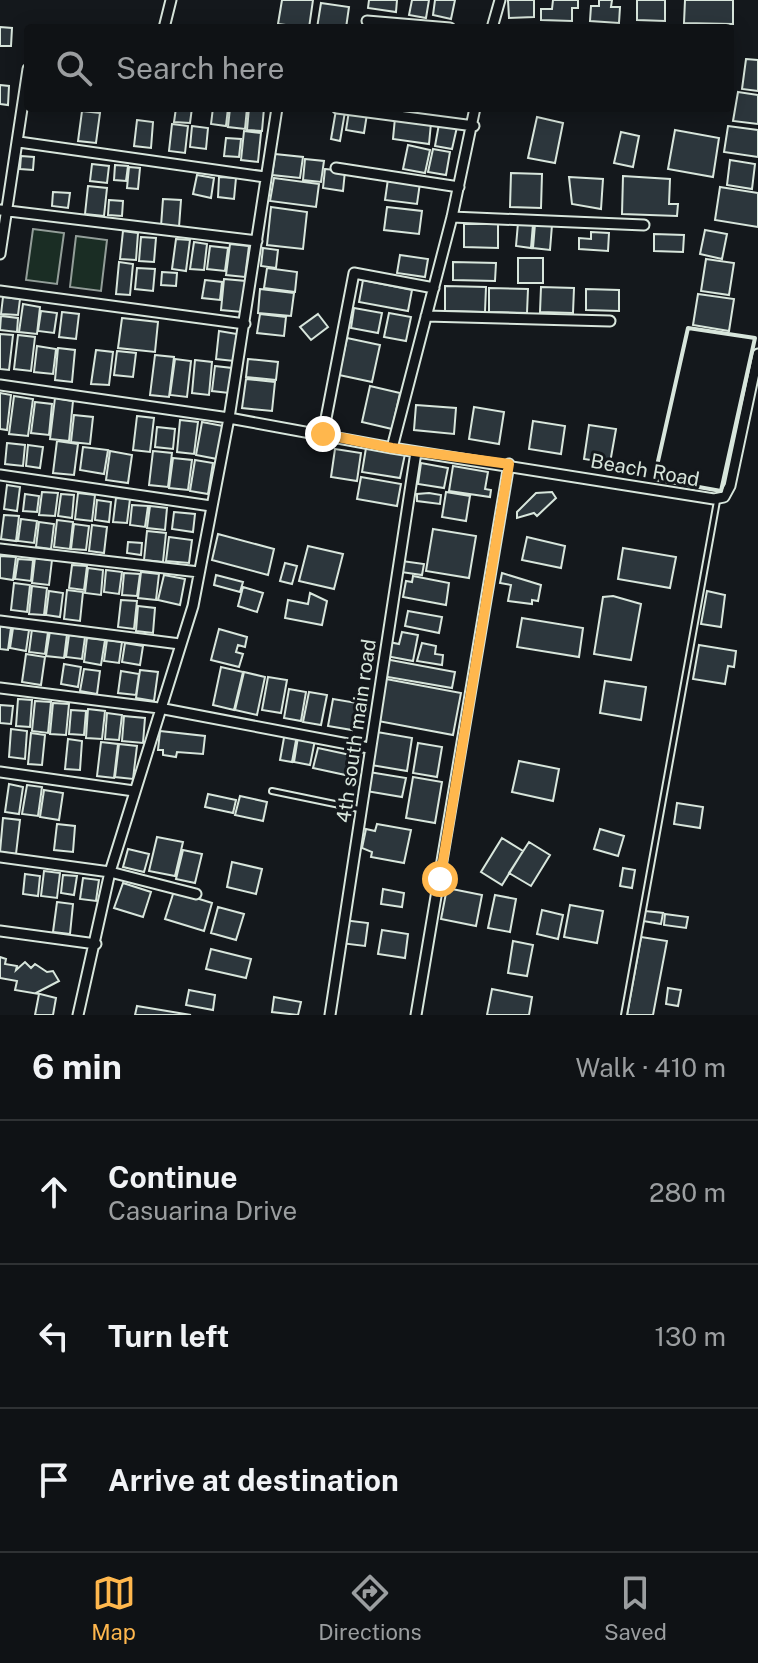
<!DOCTYPE html>
<meta charset="utf-8">
<style>
:root{--surface:#0f1215;--page:#181b1e;--text:#f1f3f6;--muted:#9b9ea0;--line:#2f3234;--accent:#ffb74d}
body{margin:0;font-family:"Public Sans",sans-serif;background:var(--page);color:var(--text)}
.stop{position:absolute;width:24px;height:24px;margin:-18px;border:6px solid #ffb74d;border-radius:50%;background:#fff}
.stop.end{background:#ffb74d;border-color:#fff;box-shadow:0 2px 8px #0008}
.list{margin:0;padding:0;list-style:none}
h2{display:flex;justify-content:space-between;align-items:center;height:104px;margin:0;padding:0 32px;font-size:34px}
h2 small{font-size:26px;font-weight:400;color:var(--muted)}
.list li{display:grid;grid-template-columns:52px 1fr auto;gap:24px;align-items:center;box-sizing:border-box;height:144px;padding:0 32px;border-top:2px solid var(--line)}
.list b{display:block;font-size:30px;white-space:nowrap}
.list p{margin:0;font-size:26px;white-space:nowrap;color:var(--muted)}
.list em{font-size:26px;font-style:normal;color:var(--muted)}
.icon{flex:none;width:44px;height:44px;fill:none;stroke:currentColor;stroke-width:2;stroke-linecap:round;stroke-linejoin:round}
.map{position:relative;flex:none;width:758px;height:1015px;overflow:hidden}
.search{position:absolute;background:var(--surface);box-shadow:0 4px 20px #0003;left:24px;right:24px;top:24px;height:88px;display:flex;align-items:center;gap:20px;box-sizing:border-box;padding:0 28px;border-radius:8px;color:var(--muted);font-size:30px}
.sheet{height:536px;background:var(--surface)}
nav{display:flex;justify-content:space-around;align-items:center;box-sizing:border-box;height:112px;border-top:2px solid var(--line);background:var(--surface);font-size:22px;color:var(--muted)}
nav a{display:grid;justify-items:center;gap:4px}
nav .on{color:var(--accent)}
.map>svg:first-child{display:block}
</style>
<div class="map">
<svg width="758" height="1015" viewBox="0 0 758 1015">
<rect width="100%" height="100%" fill="#14181c"/>
<!-- green -->
<path fill="#1a2d24" stroke="#939e99" stroke-width="2" d="M33,229L64,233L57,284L26,280Z
M76,236L107,240L101,291L70,287Z"/>
<!-- building -->
<path fill="#2c363c" stroke="#d8e6dc" stroke-width="2" d="M282,0H313L309,28L278,24Z
M369,0H397L396,12L368,8Z
M412,0H429L426,18L409,15Z
M435,0H455L451,19L433,15Z
M508,0H534V17L509,18Z
M553,0H578V8H572V21L541,20V9H552Z
M599,0H612L611,7H620L619,23L590,21L591,6H599Z
M637,0H665V21L637,20Z
M685,0H733V24L684,23Z
M321,3L349,7L346,28H317Z
M0,27L12,28L11,46H0Z
M746,59L758,60V91L742,89Z
M0,85L9,86L8,105L0,104Z
M738,92L758,95V124L733,121Z
M176,108H192L190,123L174,122Z
M213,108H228L226,126L211,124Z
M230,108H247L245,129L228,127Z
M249,108H264L262,131L247,130Z
M336,110L345,112L340,141L331,139Z
M82,111L100,113L96,143L78,141Z
M349,111L367,114L364,133L346,130Z
M537,117L563,123L555,163L528,158Z
M395,118L431,123L429,144L393,139Z
M137,120L153,122L151,148L134,146Z
M172,124L188,126L185,153L169,151Z
M439,124L457,127L452,149L435,146Z
M192,126L208,128L206,149L190,147Z
M728,126L758,130V157L724,152Z
M675,130L719,138L713,177L668,169Z
M244,131L261,133L258,162L241,160Z
M621,132L639,136L633,167L614,163Z
M226,138L241,139L239,157L224,156Z
M408,145L430,150L425,173L403,169Z
M433,149L450,152L446,175L428,172Z
M275,154L303,157L300,178L272,175Z
M21,156L34,157L33,170L20,169Z
M305,159L324,161L321,182L303,180Z
M730,160L755,164L752,189L727,185Z
M92,164L109,166L107,183L90,181Z
M115,165L128,166L126,181L114,180Z
M129,167L140,168L138,189L127,188Z
M325,169L345,171L343,191L323,188Z
M511,173L542,174L541,208L510,207Z
M197,175L214,178L211,198L193,194Z
M623,176L670,179L669,204H678L677,216L622,214Z
M219,177L236,178L234,199L218,197Z
M569,177L603,179L601,209L572,204Z
M274,178L319,184L316,207L270,201Z
M388,179L420,183L417,204L385,200Z
M88,186L107,188L104,216L85,214Z
M720,187L758,193V227L715,220Z
M53,192L70,193L68,208L52,206Z
M163,199L181,200L179,227L161,226Z
M109,200L123,201L122,216L108,215Z
M271,207L307,212L303,249L267,245Z
M387,207L422,211L419,234L384,230Z
M518,223L533,224L531,248L516,246Z
M464,224H498V248L464,247Z
M535,224L552,225L550,250L533,248Z
M705,230L727,234L722,259L700,254Z
M123,231L138,233L136,260L120,259Z
M591,232L609,233L608,251L579,249V238L591,239Z
M654,234L684,235L683,252L654,251Z
M141,237L156,238L154,262L139,261Z
M176,239L190,240L186,271L172,269Z
M194,242L207,244L204,270L190,269Z
M230,244L249,246L245,277L226,275Z
M210,246L228,248L225,271L207,269Z
M263,248L278,250L276,268L261,266Z
M400,255L428,259L425,277L397,273Z
M518,258H543V283H518Z
M706,259L734,263L729,295L701,291Z
M119,262L133,264L130,295L116,294Z
M453,262L496,263L495,281L453,280Z
M137,268L155,269L153,291L135,289Z
M267,268L297,272L295,292L264,288Z
M162,272L177,273L176,286L161,285Z
M224,279L246,281L242,312L221,310Z
M205,280L222,282L220,300L202,298Z
M363,280L412,290L408,311L359,302Z
M445,286L486,287L485,312L445,311Z
M541,287L574,288L573,313L540,312Z
M489,288L528,289L527,313L489,312Z
M260,289L294,293L291,316L258,313Z
M586,289L619,290V311L586,310Z
M698,294L734,299L729,331L693,325Z
M3,297L20,299L18,315L1,314Z
M23,304L40,307L37,334L19,332Z
M354,308L382,313L378,333L351,328Z
M41,311L57,313L54,333L38,331Z
M62,312L79,314L76,339L59,337Z
M389,313L411,317L406,341L384,337Z
M260,314L286,317L284,336L257,333Z
M318,314L328,327L311,340L300,327Z
M1,316L18,318L17,332L0,330Z
M122,318L158,322L155,352L118,348Z
M219,331L237,334L234,361L216,359Z
M0,334L13,335L9,370L0,369Z
M18,335L35,337L31,371L14,369Z
M347,338L380,345L372,382L339,375Z
M37,346L56,349L53,374L34,372Z
M58,348L75,350L72,382L55,380Z
M96,350L113,352L109,385L91,384Z
M117,351L136,353L133,377L114,375Z
M155,355L174,357L169,397L150,395Z
M175,359L191,361L187,397L170,395Z
M248,359L278,362L276,380L246,377Z
M195,360L212,362L209,395L192,393Z
M215,366L232,368L229,393L212,391Z
M246,379L275,382L272,411L242,408Z
M370,386L400,393L392,429L362,422Z
M0,393L11,395L7,430L0,429Z
M14,396L33,399L28,436L9,434Z
M55,398L73,401L69,441L50,439Z
M35,402L52,404L49,435L31,433Z
M416,405L456,408L454,434L414,430Z
M474,407L504,412L499,444L469,439Z
M74,415L93,417L90,444L71,442Z
M137,416L154,418L150,452L133,450Z
M180,420L198,422L194,454L177,452Z
M533,421L565,426L561,454L529,449Z
M202,422L223,426L217,459L196,455Z
M589,425L616,429L610,463L584,459Z
M157,427L175,429L173,449L155,447Z
M57,441L78,444L74,475L53,473Z
M7,443L25,445L23,466L5,464Z
M28,445L43,447L40,468L26,466Z
M83,447L108,450L104,474L80,470Z
M366,448L405,454L400,478L362,472Z
M335,449L361,453L357,481L331,477Z
M110,451L132,455L128,483L106,480Z
M153,451L172,453L168,487L149,485Z
M173,458L192,460L188,490L169,488Z
M195,460L213,463L208,494L190,491Z
M421,463L448,468L444,488L418,484Z
M453,466L488,472L485,489L491,490L490,497L449,491Z
M361,477L401,484L397,506L357,499Z
M7,485L20,487L17,511L4,509Z
M42,492L58,493L55,516L39,515Z
M446,492L470,496L466,521L442,517Z
M552,492L556,498L537,516L534,513L517,518V512L536,493Z
M78,493L95,495L92,521L75,519Z
M429,493L441,495L440,504L417,501V494Z
M25,494L39,496L37,512L23,511Z
M61,494L74,495L72,518L58,516Z
M116,498L130,499L127,523L113,522Z
M97,500L111,502L109,522L95,520Z
M132,505L148,506L145,527L130,525Z
M150,506L167,508L165,530L147,528Z
M174,512L195,514L193,532L172,529Z
M4,515L19,516L16,541L1,539Z
M21,519L37,521L34,543L18,541Z
M57,520L73,522L70,549L54,547Z
M39,522L54,524L51,549L36,547Z
M74,524L89,526L86,550L71,549Z
M92,525L107,527L104,553L89,551Z
M433,529L476,536L469,578L426,571Z
M147,531L166,533L163,562L144,560Z
M218,534L274,549L268,575L212,560Z
M169,537L192,540L189,563L166,561Z
M527,537L565,546L561,568L522,560Z
M128,542L142,543L141,555L127,553Z
M308,546L343,554L334,589L299,581Z
M623,548L676,557L670,588L618,579Z
M0,556L16,557L13,580L0,578Z
M35,558L52,560L49,585L32,583Z
M18,559L33,560L31,581L15,579Z
M402,561L424,564L422,575L401,572Z
M285,563L297,566L292,584L280,581Z
M72,565L87,566L84,590L69,588Z
M88,568L103,570L101,595L85,593Z
M106,570L122,572L119,594L104,592Z
M141,572L159,574L156,600L138,598Z
M124,573L140,574L137,596L122,595Z
M502,573L541,585L538,601L532,600V604L508,601L511,585L500,583Z
M164,575L185,579L180,605L158,600Z
M216,575L243,582L240,592L214,585Z
M413,576L449,583L446,605L403,597L406,581L412,582Z
M14,583L30,585L27,612L11,610Z
M32,586L47,588L44,615L29,614Z
M243,587L263,593L257,612L238,606Z
M67,590L83,592L80,621L64,619Z
M49,591L63,593L60,617L46,615Z
M707,591L725,595L721,627L701,624Z
M310,593L327,601L322,625L285,618L288,600L308,604Z
M613,596L641,604L631,660L594,654L603,597Z
M121,600L137,601L134,629L118,627Z
M138,606L155,608L153,633L136,631Z
M408,611L442,617L439,633L405,626Z
M522,618L583,628L579,657L517,647Z
M0,626L11,628L8,650L0,649Z
M13,628L29,630L26,651L10,648Z
M32,629L48,632L45,654L29,652Z
M219,629L247,637L245,647L238,645L236,652L243,654L239,667L211,660Z
M50,631L67,634L64,658L46,656Z
M402,632L418,635L413,661L386,656L389,642L399,644Z
M69,635L85,637L82,659L66,657Z
M87,638L105,640L101,665L84,662Z
M107,640L122,642L119,663L104,661Z
M125,643L143,646L140,665L122,662Z
M422,643L436,646L435,654L443,655L442,665L417,661Z
M699,645L736,651L734,667L728,666L725,684L693,679Z
M26,654L45,657L41,685L22,682Z
M385,659L455,672L452,688L382,676Z
M64,664L81,667L78,687L61,684Z
M221,667L243,672L234,710L213,705Z
M84,669L100,671L97,694L80,691Z
M140,670L158,672L154,701L136,698Z
M121,671L139,674L136,695L118,693Z
M244,672L265,677L257,715L235,710Z
M268,677L287,680L281,713L262,710Z
M386,679L461,693L453,735L378,721Z
M605,681L646,687L641,720L600,713Z
M289,689L306,692L301,721L284,718Z
M309,692L327,695L321,725L303,722Z
M18,699L32,700L30,727L16,726Z
M333,699L357,703L352,730L328,726Z
M35,701L51,702L48,733L32,731Z
M53,703L69,704L66,735L50,734Z
M0,705L13,706L11,724L0,723Z
M88,709L105,711L102,739L86,738Z
M71,710L86,711L84,735L69,734Z
M107,713L122,715L119,740L105,739Z
M124,716L145,718L143,743L122,741Z
M11,729L27,731L25,759L9,757Z
M160,731L205,736L203,754L177,752L176,757L163,755V750H158Z
M285,732L297,735L292,762L280,760Z
M377,732L412,738L407,771L371,765Z
M31,733L45,735L42,765L28,764Z
M298,737L315,740L310,765L294,762Z
M68,739L82,741L80,770L65,769Z
M101,742L118,744L114,778L97,776Z
M418,743L442,747L437,777L413,773Z
M119,744L137,746L133,779L115,777Z
M318,748L355,756L350,776L313,768Z
M519,761L559,769L553,801L512,792Z
M369,772L406,778L402,797L366,791Z
M413,777L442,782L435,823L406,818Z
M9,784L23,787L19,814L5,812Z
M27,785L42,787L38,816L22,814Z
M44,790L63,793L59,820L40,817Z
M208,794L236,800L233,813L205,807Z
M240,796L267,802L263,821L235,815Z
M677,803L703,807L700,828L674,824Z
M3,818L20,820L16,854L0,852Z
M57,824L75,826L73,852L54,850Z
M377,824L411,830L404,863L371,857L372,852L362,848L366,829L375,831Z
M600,829L624,836L618,856L594,849Z
M157,837L183,842L175,876L149,871Z
M502,838L523,851L502,885L481,872Z
M529,842L550,855L531,886L509,873Z
M128,849L149,854L144,872L123,867Z
M183,850L202,854L195,883L176,879Z
M232,862L262,869L256,894L227,887Z
M623,868L635,870L632,888L620,886Z
M44,871L60,873L57,898L41,896Z
M25,874L40,876L38,896L23,894Z
M63,875L77,876L74,895L61,893Z
M83,878L99,880L96,901L80,899Z
M123,883L151,892L143,917L114,908Z
M447,888L482,895L476,926L441,919Z
M383,889L404,893L402,907L381,904Z
M174,891L212,903L204,931L165,919Z
M495,895L516,899L510,932L488,928Z
M57,902L73,904L70,934L53,932Z
M570,905L603,911L597,943L564,937Z
M218,907L244,914L236,940L211,933Z
M542,910L563,915L558,939L537,934Z
M645,911L663,913L661,924L643,921Z
M665,914L688,917L686,928L664,925Z
M343,920L368,923L365,946L340,943Z
M382,930L408,934L405,958L378,954Z
M641,937L667,941L653,1015H627Z
M513,941L533,945L527,976L508,973Z
M211,949L251,959L246,978L206,969Z
M0,957L6,959L5,964L17,966L16,970L25,962L31,968L35,964L47,972L53,971L59,981L36,993L56,998L53,1015H35L39,994L15,990L17,981L0,978Z
M668,988L681,990L678,1006L666,1004Z
M492,989L532,997L529,1015H487Z
M189,990L215,995L213,1010L186,1005Z
M274,997L301,1002L298,1015L272,1012Z
M137,1006L191,1015H135Z"/>
<g fill="none" stroke-linecap="round" stroke-linejoin="round">
<defs>
<path id="service" d="M272,791L359,809
M624,1015L717,501"/>
<path id="minor" d="M367,21L450,28
M164,28L171,0
M492,28L500,0
M337,108L474,126
M19,142L265,177
M336,168L459,187
M0,210L257,241
M452,217L644,225
M0,254L28,69
M0,291L245,324
M426,316L610,321
M0,385L229,418L392,448L714,499L724,497L730,486L758,354
M323,434L354,273L434,288
M392,448L452,217L475,108
M0,475L211,506
M0,549L199,572
M0,621L180,644
M0,688L159,708L369,748
M0,772L134,791
M0,857L110,872L196,894
M0,931L96,944
M78,1015L110,872L193,606L229,418L277,108
M330,1015L416,452
M416,1015L509,464"/>
</defs>
<!-- service casing -->
<use href="#service" stroke="#d8e6dc" stroke-width="8"/>
<!-- minor casing -->
<use href="#minor" stroke="#d8e6dc" stroke-width="13"/>
<!-- service -->
<use href="#service" stroke="#14181c" stroke-width="4"/>
<!-- minor -->
<use href="#minor" stroke="#14181c" stroke-width="9"/>
<!-- wall -->
<path stroke="#d8e6dc" stroke-width="4" d="M688,328L755,338L721,491L654,479Z"/>
</g>
<g fill="none" stroke-linecap="round" stroke-linejoin="round">
<!-- route -->
<path stroke="#ffb74d" stroke-width="10" d="M323,434L392,448L509,464L440,879"/>
</g>
<g text-anchor="middle" stroke-width="6" stroke-linejoin="round" paint-order="stroke">
<!-- street labels -->
<g font-size="20" fill="#d8e6dc" stroke="#14181c">
<text transform="translate(645 470) rotate(10)" y="7">Beach Road</text>
<text transform="translate(356 731) rotate(-82)" y="7">4th south main road</text>
</g>
</g>
</svg>
<div class="stop" style="left:440px;top:879px"></div>
<div class="stop end" style="left:323px;top:434px"></div>
<div class="search"><svg class="icon" aria-label="search" viewBox="0 0 24 24"><circle cx="10" cy="10" r="6"/><path d="M15 15l6 6"/></svg>Search here</div>
</div>
<section class="sheet">
<h2>6 min<small>Walk · 410 m</small></h2>
<ul class="list">
<li><svg class="icon" aria-label="ahead" viewBox="0 0 24 24"><path d="M12 20V5M6 11l6-6 6 6"/></svg><div><b>Continue</b><p>Casuarina Drive</p></div><em>280 m</em></li>
<li><svg class="icon" aria-label="left" viewBox="0 0 24 24"><path d="M17 20v-9H6M10 6l-5 5 5 5"/></svg><div><b>Turn left</b></div><em>130 m</em></li>
<li><svg class="icon" aria-label="arrive" viewBox="0 0 24 24"><path d="M6 21V4h12l-3 4 3 4H6"/></svg><div><b>Arrive at destination</b></div></li>
</ul>
</section>
<nav>
<a class="on"><svg class="icon" aria-label="map" viewBox="0 0 24 24"><path d="M3 6l6-2 6 2 6-2v14l-6 2-6-2-6 2zM9 4v14M15 6v14"/></svg>Map</a>
<a><svg class="icon" aria-label="directions" viewBox="0 0 24 24"><path d="M12 3l9 9-9 9-9-9zM9 14v-3h6M13 9l2 2-2 2"/></svg>Directions</a>
<a><svg class="icon" aria-label="saved" viewBox="0 0 24 24"><path d="M7 4h10v16l-5-4-5 4z"/></svg>Saved</a>
</nav>
